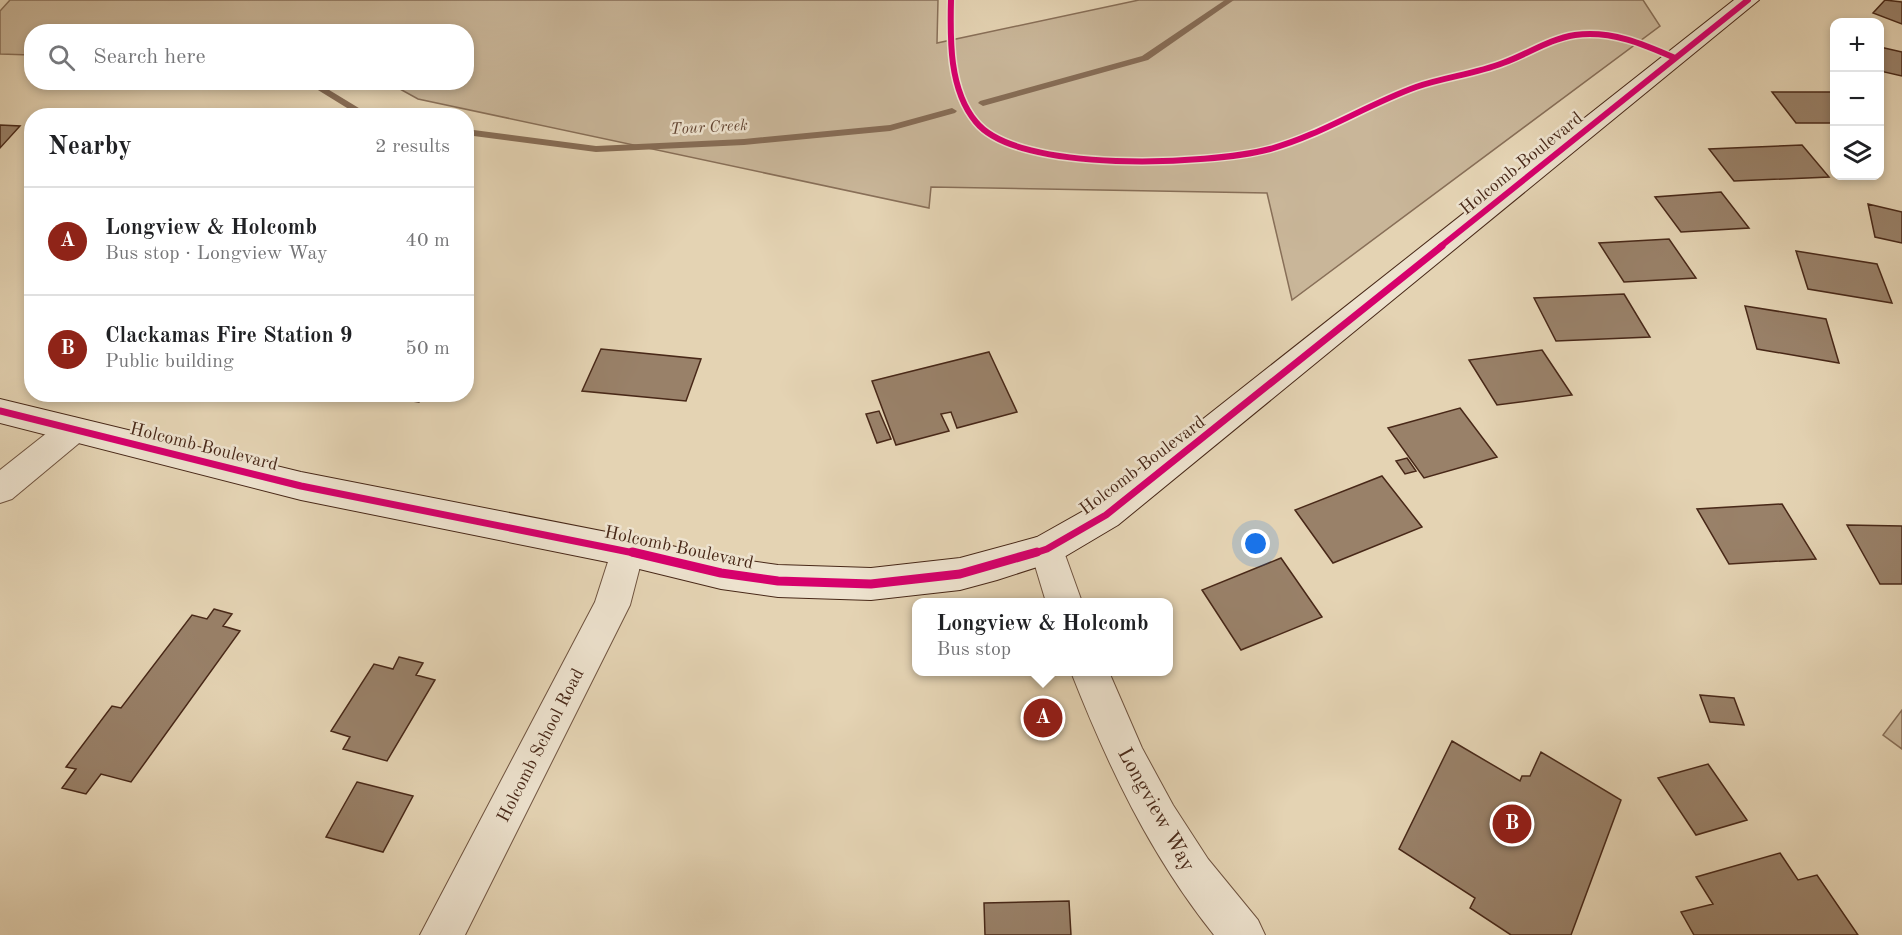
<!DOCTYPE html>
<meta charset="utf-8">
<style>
:root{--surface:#fff;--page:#f6f6f6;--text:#202124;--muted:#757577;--line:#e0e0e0;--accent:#8f2418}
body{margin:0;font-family:"Old Standard TT",serif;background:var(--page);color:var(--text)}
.controls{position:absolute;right:18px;top:18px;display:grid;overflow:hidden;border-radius:12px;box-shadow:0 3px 9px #0003}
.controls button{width:54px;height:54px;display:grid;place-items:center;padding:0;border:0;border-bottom:2px solid var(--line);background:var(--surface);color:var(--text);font:30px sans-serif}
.you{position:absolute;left:1256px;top:544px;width:21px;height:21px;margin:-15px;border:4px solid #fff;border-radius:50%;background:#1a73e8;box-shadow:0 0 0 9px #1a73e833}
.badge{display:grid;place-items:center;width:39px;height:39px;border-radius:50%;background:var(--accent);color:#fff;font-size:20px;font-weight:700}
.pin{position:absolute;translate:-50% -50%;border:3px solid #fff;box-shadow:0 2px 6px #0006}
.popup{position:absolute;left:912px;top:598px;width:261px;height:78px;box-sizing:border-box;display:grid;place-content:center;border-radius:12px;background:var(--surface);filter:drop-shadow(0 2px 4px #0005);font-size:20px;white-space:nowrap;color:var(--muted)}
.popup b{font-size:22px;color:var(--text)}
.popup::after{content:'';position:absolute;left:50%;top:100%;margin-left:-12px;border:12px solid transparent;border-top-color:var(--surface)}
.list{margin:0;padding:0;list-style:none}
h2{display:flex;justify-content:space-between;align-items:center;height:78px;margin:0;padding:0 24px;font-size:26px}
h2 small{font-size:20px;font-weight:400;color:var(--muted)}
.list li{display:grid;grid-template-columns:39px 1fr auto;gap:18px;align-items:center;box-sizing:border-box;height:108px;padding:0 24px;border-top:2px solid var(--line)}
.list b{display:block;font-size:22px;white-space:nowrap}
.list p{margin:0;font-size:20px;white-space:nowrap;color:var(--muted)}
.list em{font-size:20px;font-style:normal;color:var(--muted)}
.icon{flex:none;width:33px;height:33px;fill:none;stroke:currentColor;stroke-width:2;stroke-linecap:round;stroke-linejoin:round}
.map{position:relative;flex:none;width:1902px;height:935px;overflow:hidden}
.search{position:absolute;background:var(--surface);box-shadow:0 3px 9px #0003;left:24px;top:24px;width:450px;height:66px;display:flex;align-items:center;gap:15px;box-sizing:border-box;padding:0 21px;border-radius:24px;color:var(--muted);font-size:22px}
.panel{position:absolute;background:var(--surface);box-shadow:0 3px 9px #0003;left:24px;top:108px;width:450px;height:294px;border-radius:24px}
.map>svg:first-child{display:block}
</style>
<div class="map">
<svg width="1902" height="935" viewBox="0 0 1902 935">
<rect width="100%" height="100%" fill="#e4d3b3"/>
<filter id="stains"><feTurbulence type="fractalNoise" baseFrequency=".00333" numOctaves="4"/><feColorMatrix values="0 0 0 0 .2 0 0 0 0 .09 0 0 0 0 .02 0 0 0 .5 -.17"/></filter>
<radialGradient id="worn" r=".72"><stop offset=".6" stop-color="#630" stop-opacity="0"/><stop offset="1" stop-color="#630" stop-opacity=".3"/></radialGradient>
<!-- green -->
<path fill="#c9b699" stroke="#886f58" stroke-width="1.5" d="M10,0H938L937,43L1139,0H1643L1660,26L1292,300L1267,193L931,187L929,208L418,99L389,83L466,82V32H32L31,55L0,54V11Z
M1902,710V749L1883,735Z"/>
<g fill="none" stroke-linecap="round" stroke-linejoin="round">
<!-- stream -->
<path fill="#866c55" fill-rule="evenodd" d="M1225,0H1234L1148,60L983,106L978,103L980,101L1142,56Z
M305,82H316L372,116H360Z
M952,108L957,111L955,113L890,131L744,145L596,152L466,135V129L596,146L744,139L890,125Z"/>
</g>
<!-- building -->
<path fill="#998169" stroke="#482818" stroke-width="1.5" d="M1885,0L1902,2V24L1873,13Z
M1880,47L1902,52V76L1880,71Z
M1772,92H1834V123H1796Z
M0,125L20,126L0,148Z
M1802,145L1829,177L1734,181L1709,149Z
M1721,192L1749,228L1681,232L1655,197Z
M1868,204L1902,212V243L1875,237Z
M1669,239L1696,278L1624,282L1599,243Z
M1796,251L1877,264L1892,303L1808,289Z
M1624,294L1650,337L1556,341L1534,298Z
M1745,306L1826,319L1839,363L1757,349Z
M601,349L701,359L686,401L582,391Z
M1542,350L1572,395L1497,405L1469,360Z
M989,352L1017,412L957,428L951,412L941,414L949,431L896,445L872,381Z
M360,394H424L419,402Z
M1460,408L1497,457L1424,478L1388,428Z
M879,411L891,439L877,443L866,414Z
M1407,458L1416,471L1405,474L1396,461Z
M1382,476L1422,527L1333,563L1295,510Z
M1782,504L1816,559L1729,564L1697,509Z
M1847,525L1902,526V584H1880Z
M1281,558L1322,617L1241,650L1202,590Z
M214,609L232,614L223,626L240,631L131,782L101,774L86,794L62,788L76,769L66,767L112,706L121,708L192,615L207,619Z
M399,657L423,663L416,675L435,680L387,761L343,749L350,737L331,731L374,664L393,669Z
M1700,695L1734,698L1744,725L1710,722Z
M1452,741L1520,781L1522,776H1530L1541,752L1621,800L1571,935H1511L1470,908L1475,898L1399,849Z
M1708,764L1747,820L1696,835L1658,778Z
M357,782L413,796L383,852L326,837Z
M1780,853L1798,880L1817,875L1858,935H1694L1681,912L1713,904L1696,877Z
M1069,901L1071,935H985L984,903Z"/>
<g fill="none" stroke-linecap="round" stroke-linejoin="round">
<defs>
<path id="street" d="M73,417L84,421L89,430L84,439L12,499L0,503V470L62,421Z
M1047,534L1059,538L1082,602H1046L1030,549L1035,538Z
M627,536L639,540L644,551L630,605L465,935H420L595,602L615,540Z
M1071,672H1109L1142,748L1173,805L1208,859L1258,920L1265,935H1214C1150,855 1108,766 1071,672Z"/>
<path id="secondary" d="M1734,0H1759L1118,525L1059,560L997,580L960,590L871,600L778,597L721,589L627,566L301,500L0,423V399L301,472L627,536L721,557L778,565L871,568L960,558L1037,537L1094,505Z"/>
</defs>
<!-- street casing -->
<use href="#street" stroke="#6f533f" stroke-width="2"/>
<!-- secondary casing -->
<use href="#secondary" stroke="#482818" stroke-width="2"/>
<!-- street -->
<use href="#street" fill="#ede2ce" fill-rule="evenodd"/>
<!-- secondary -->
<use href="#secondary" fill="#ede2ce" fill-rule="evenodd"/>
<defs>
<path id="cycleway-far2" d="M951,0C950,39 949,90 976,122C1018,174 1209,165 1270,149C1321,135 1366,105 1416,87C1445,77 1475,74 1503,63C1528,54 1549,39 1575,35C1611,30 1643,44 1675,58
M1440,247L1748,0"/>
<path id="cycleway-far1" d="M0,411L301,486L639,554
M1032,554L1047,549L1106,515L1442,246"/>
<path id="cycleway" d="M632,552L721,573L778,581L871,584L960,574L1037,552"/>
</defs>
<!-- cycleway-far2 casing -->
<use href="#cycleway-far2" stroke="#ede2ce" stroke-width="9"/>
<!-- cycleway-far1 casing -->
<use href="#cycleway-far1" stroke="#ede2ce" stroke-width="10"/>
<!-- cycleway casing -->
<use href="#cycleway" stroke="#ede2ce" stroke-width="13"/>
<!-- cycleway-far2 -->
<use href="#cycleway-far2" stroke="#d6006c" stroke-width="6"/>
<!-- cycleway-far1 -->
<use href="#cycleway-far1" stroke="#d6006c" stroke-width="7"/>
<!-- cycleway -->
<use href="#cycleway" stroke="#d6006c" stroke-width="9"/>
</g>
<g text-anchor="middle" stroke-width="5" stroke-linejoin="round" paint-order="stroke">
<!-- far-water labels -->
<g font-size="16" font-style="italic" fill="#624432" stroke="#ede2ce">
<text transform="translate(709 126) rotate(-3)" y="6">Tour Creek</text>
</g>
<!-- street labels -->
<g font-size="18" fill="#482818" stroke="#ede2ce">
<text transform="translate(1521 163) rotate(-39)" y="6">Holcomb Boulevard</text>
<text transform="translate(204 446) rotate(14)" y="6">Holcomb Boulevard</text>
<text transform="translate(1142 465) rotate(-37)" y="6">Holcomb Boulevard</text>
<text transform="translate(679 547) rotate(12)" y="6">Holcomb Boulevard</text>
<text transform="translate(540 745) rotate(-63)" y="6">Holcomb School Road</text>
</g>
<!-- near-street labels -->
<g font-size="21" fill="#482818" stroke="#ede2ce">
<text transform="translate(1157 809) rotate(61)" y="7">Longview Way</text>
</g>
</g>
<rect width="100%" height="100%" filter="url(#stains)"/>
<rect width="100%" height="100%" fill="url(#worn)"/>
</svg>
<div class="controls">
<button>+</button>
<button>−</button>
<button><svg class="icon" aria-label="layers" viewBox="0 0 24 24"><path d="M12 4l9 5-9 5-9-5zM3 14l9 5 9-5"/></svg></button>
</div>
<div class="you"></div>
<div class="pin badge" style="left:1043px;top:718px">A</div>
<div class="popup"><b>Longview &amp; Holcomb</b>Bus stop</div>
<div class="pin badge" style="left:1512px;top:824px">B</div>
<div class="search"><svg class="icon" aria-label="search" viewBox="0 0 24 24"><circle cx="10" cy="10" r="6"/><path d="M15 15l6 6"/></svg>Search here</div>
<section class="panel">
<h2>Nearby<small>2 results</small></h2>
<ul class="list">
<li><span class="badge">A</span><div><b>Longview &amp; Holcomb</b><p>Bus stop · Longview Way</p></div><em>40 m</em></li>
<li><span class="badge">B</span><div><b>Clackamas Fire Station 9</b><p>Public building</p></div><em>50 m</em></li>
</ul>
</section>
</div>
